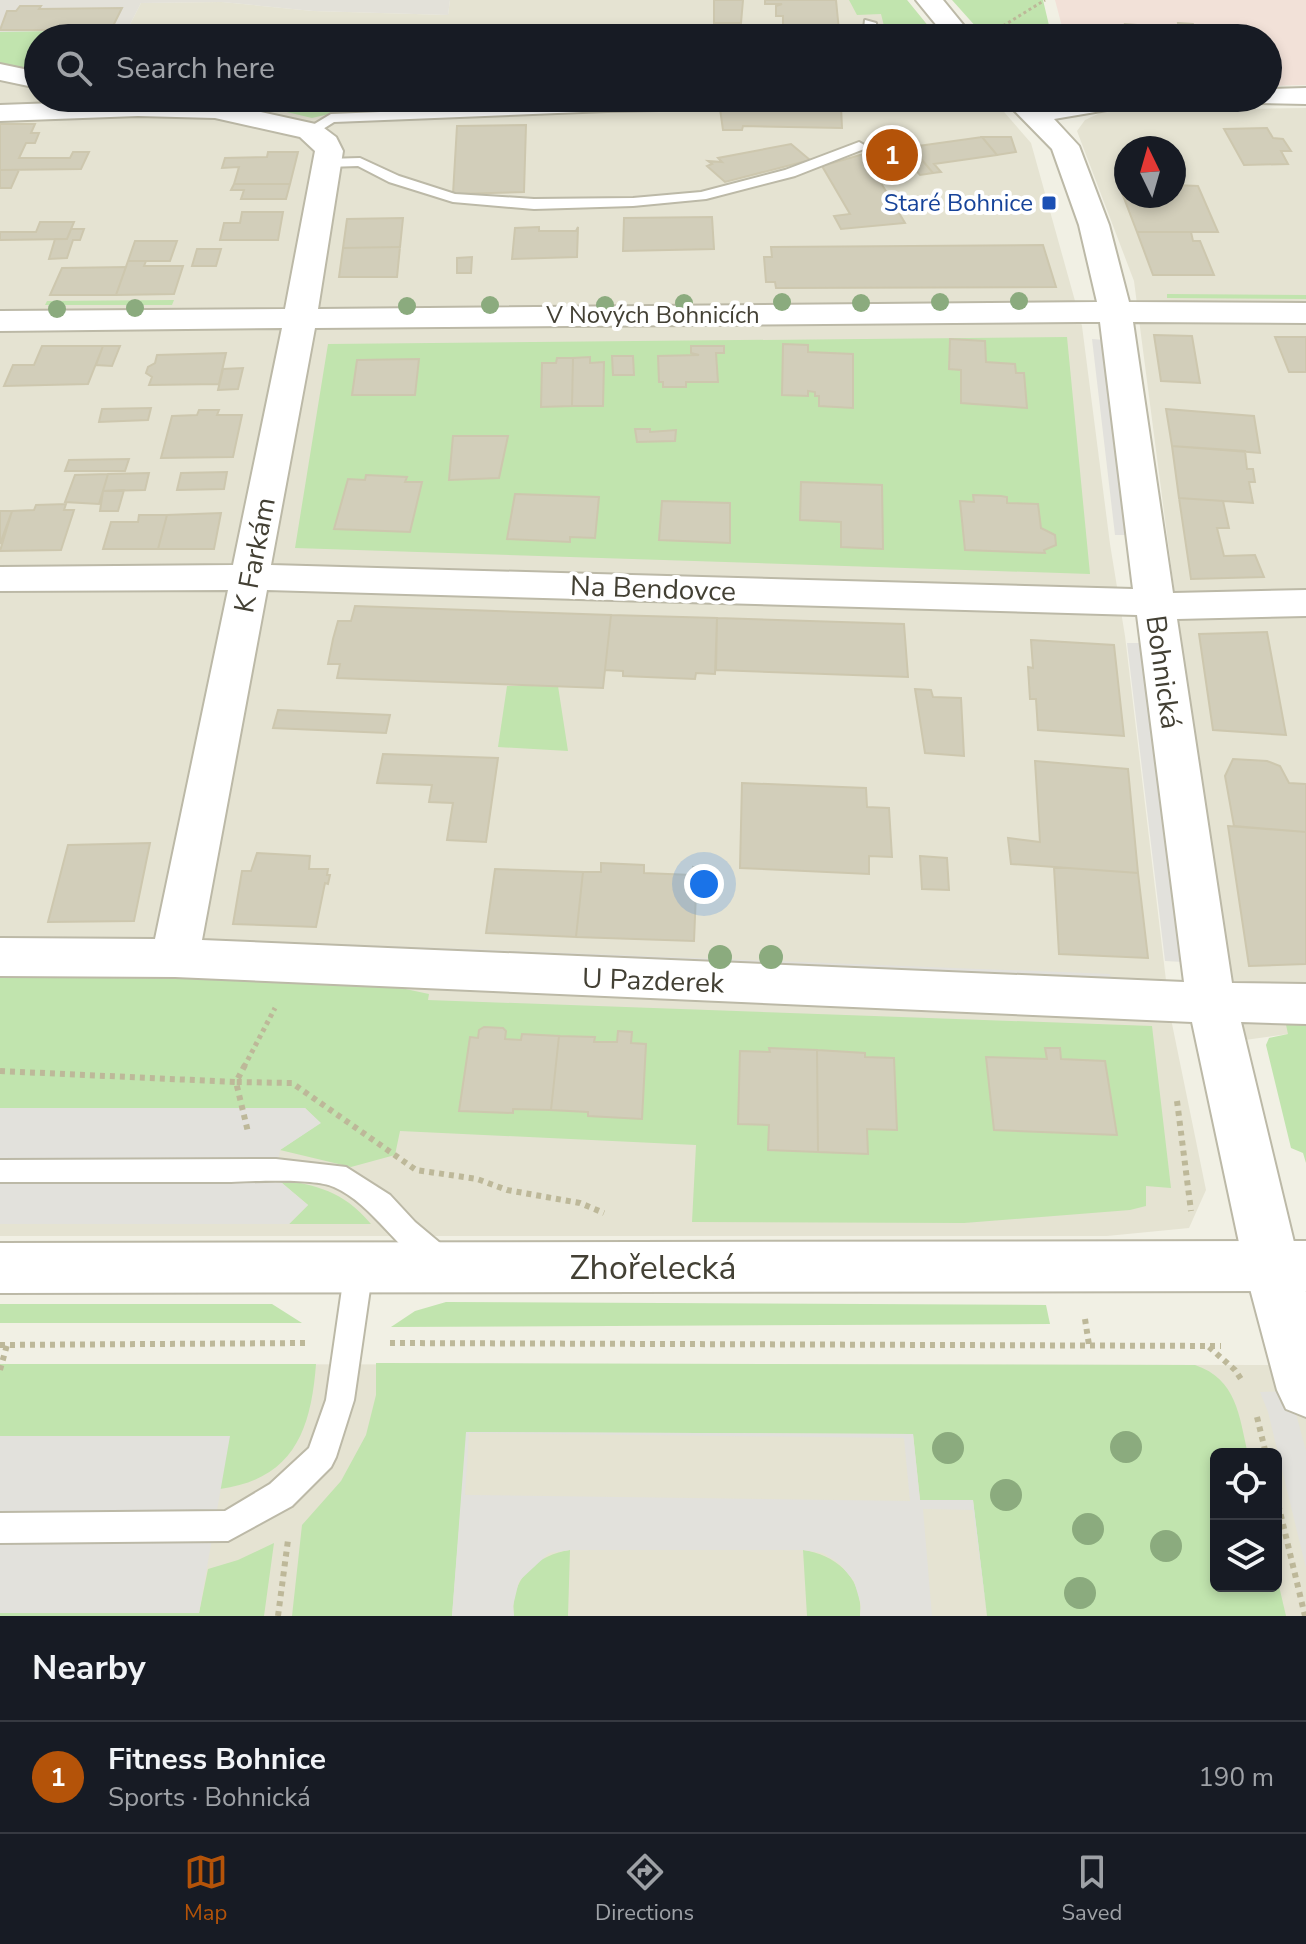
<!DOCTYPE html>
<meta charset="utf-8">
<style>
:root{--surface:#171b24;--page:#20242c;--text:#f1f3f6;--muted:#9ea1a6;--line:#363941;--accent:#b45309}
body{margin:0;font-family:"Nunito Sans",sans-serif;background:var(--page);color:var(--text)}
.controls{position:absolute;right:24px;bottom:24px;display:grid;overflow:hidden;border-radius:12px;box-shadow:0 4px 12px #0003}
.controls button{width:72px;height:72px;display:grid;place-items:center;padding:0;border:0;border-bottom:2px solid var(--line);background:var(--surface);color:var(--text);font:40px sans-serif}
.compass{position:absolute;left:1114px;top:136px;width:72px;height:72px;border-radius:50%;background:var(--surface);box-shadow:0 4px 12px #0003;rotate:355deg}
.you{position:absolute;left:704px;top:884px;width:28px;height:28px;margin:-20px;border:6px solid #fff;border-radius:50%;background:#1a73e8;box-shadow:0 0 0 12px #1a73e833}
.badge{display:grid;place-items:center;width:52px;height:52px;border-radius:50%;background:var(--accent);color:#fff;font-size:26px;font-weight:700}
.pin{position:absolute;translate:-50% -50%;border:4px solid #fff;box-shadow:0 2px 8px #0006}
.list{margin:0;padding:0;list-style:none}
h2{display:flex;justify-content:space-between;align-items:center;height:104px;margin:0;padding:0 32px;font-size:34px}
h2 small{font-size:26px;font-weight:400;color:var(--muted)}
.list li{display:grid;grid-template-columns:52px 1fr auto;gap:24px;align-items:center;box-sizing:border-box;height:112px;padding:0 32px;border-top:2px solid var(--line)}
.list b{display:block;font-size:30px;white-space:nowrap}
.list p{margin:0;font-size:26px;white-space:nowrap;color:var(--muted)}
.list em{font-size:26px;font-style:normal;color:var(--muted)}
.icon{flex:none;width:44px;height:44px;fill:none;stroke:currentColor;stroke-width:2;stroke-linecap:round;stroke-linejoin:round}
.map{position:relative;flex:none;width:1306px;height:1616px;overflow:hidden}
.search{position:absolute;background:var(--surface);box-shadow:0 4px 12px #0003;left:24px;right:24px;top:24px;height:88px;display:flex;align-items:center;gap:20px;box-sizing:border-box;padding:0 28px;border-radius:44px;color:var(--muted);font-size:30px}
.sheet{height:216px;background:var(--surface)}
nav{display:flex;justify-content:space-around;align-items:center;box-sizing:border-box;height:112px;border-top:2px solid var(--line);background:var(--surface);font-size:22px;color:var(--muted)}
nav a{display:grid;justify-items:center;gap:4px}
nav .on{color:var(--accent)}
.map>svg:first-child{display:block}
</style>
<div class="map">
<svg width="1306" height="1616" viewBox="0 0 1306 1616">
<rect width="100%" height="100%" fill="#f1f0e4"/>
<!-- residential -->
<path fill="#e5e3d2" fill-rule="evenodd" d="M450,0H907L938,38H123L141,3L222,2L313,11L448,15Z
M0,61L38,64V98H992L1031,143L1082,326L1110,544L1125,636L1170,1014L1206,1190L1189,1228L1107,1236H0Z
M1306,108V1019L1288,1034L1245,1040L1229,973L1179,627L1134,281L1077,131L1085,120L1100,113L1117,111ZM1126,148H1174V196H1126Z
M0,1364L1306,1365V1616H0ZM1216,1454H1276V1586H1216Z"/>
<!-- industrial -->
<path fill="#e3e1d9" d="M0,0H450L448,15L313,11L222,2L141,3L123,38H38L0,61Z"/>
<!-- medical -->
<path fill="#f2e1d8" d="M1055,0H1306V85L1268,86V38H1065Z"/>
<!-- green -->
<path fill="#c1e4ae" d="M849,0H907L938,38H887L881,14L857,15Z
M952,0H1043L1052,38H986Z
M113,30H138L135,38H38V72L0,66V32Z
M228,98H499V107L329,114L312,118Z
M1167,294L1306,295V299L1167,298Z
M174,300L172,305H45L47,301Z
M1067,337L1090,574L295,548L328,344Z
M507,686H558L568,751L498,747Z
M66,972L396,987L429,994L428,1000L1152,1026L1171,1188L1146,1186V1206L1130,1210L964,1223L692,1222L696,1145L400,1131L395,1155L351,1167L280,1150L320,1123L305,1108H0V973Z
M1306,1019V1163L1303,1153L1291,1148L1266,1045L1269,1038L1288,1034L1285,1020Z
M276,1178C319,1187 341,1189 371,1224H289L308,1205Z
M446,1302L1046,1305L1050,1324L391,1327L415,1311Z
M0,1304H272L302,1323H0Z
M376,1363L1195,1365C1237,1379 1239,1416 1248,1454H1216V1586H1276V1573L1286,1616H987L973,1500H920L913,1434L467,1432L452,1616H292L302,1525L341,1481L366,1435L376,1395Z
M0,1364H316C311,1431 293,1479 220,1489L229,1436H0Z
M274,1543L264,1616H0V1613H199L208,1569L238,1560Z
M570,1550L568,1616H514C509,1580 536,1555 570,1550Z
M803,1550C837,1555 864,1579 860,1616H807Z"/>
<!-- parking -->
<path fill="#e2e1dc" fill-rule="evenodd" d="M1092,339L1105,340L1128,535H1115Z
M1127,643H1143L1183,962L1165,961Z
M229,940L1110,974L1111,989L226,953Z
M0,1108H305L321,1123L280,1150L276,1178L308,1205L289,1224H0Z
M1290,1391L1306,1451V1568L1268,1412L1260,1392Z
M466,1432L913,1434L920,1500H973L987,1616L973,1510L923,1509L932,1616H860L861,1605L854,1581L839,1563L823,1553L803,1550H570L549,1553L519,1581L513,1606L514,1616H452ZM469,1433L904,1438L910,1501L465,1495Z
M0,1436H230L199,1613H0Z"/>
<!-- building -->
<path fill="#d2ceba" stroke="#cdc7ae" stroke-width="2" d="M714,0H743L741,23H714Z
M765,0H836L839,31L783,30V16H776V6L782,4H765Z
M20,6H41L39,9L122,8L111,30H0L7,11H16Z
M1178,23L1193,24L1195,28H1248L1252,38H1128L1125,24L1179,28Z
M479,29L505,33V38H447L448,33H478Z
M775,35L840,36V38H775Z
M841,106L842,128L743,126L742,130H723L720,109Z
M0,124H35L31,133H39L35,143H26L19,158H70L73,152H89L81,169L0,170Z
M526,125L524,192L453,194L457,126Z
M1267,128L1273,138L1283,139L1291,151H1281L1288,164L1244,165L1224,129Z
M982,137L997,155L934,164L941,172L933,173L911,147Z
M982,137H1011L1016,152L997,155Z
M791,144L810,160L725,182L707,166L712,164L708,161L722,162L718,158Z
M911,147L933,173L920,175L913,167L885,171L890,178H886L888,182L881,183L905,223L841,229L834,216L850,214L822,166L860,155Z
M268,152H298L290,184H234L239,167L222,168L225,158L267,157Z
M0,170H19L11,188H0Z
M234,184H290L286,199H241L244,190H231Z
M1119,185H1126V196H1174V185L1198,186L1218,232H1137Z
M242,212H283L278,240H220L224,223H240Z
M712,217L714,249L623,251L624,218Z
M403,218L400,247L343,248L347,219Z
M40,222H74L67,239L0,240V232H36Z
M539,227V231H576L578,227L577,257L512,259L515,228Z
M71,229H84L80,240H73L67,258L49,259L55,239H67Z
M1137,232H1191L1193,241H1200L1214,275H1153Z
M135,241H177L170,261H128Z
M1043,245L1056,287L776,288L775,282H766L764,257H772L771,247Z
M400,247L397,277H339L343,248Z
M197,249H221L216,266H192Z
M472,257L471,273H457V258Z
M128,261H146L144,266H183L174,294L116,295Z
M126,267L116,295H50L62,268Z
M1154,335L1192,336L1200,383L1161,381Z
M1275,337H1306V372H1289Z
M950,339L985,341L986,362L1015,364L1016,373H1024L1027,408L961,403V370L949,369Z
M783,344L808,345V352L853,354V408L819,406V396H815V392L808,391V396L782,395Z
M42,346H103L88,384L4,386L13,365H34Z
M103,346H120L112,366L96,365Z
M691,346H724V353H716L718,382H686V387H663V382H659L658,356L699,355L691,353Z
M226,353L219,384L149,385L152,377L146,373L148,367L155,363L157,355Z
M612,356H633L634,375H613Z
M590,357V363L604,362L603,406H572L573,358Z
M557,358H573L572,406L541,407L542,363H556Z
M419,359L415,395H352L357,360Z
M243,368L238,389L218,390L223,369Z
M151,408L148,420L99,422L102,409Z
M1166,409L1254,416L1260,453L1172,446Z
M199,410H219L217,415H242L233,457L161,458L172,416L197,415Z
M635,429H650V432L676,430L675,441L637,442Z
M453,436H508L499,478L449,480Z
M1172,446L1245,451L1247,469H1253L1255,482H1249L1253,503L1179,498Z
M129,459L125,471H65L69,460Z
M227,472L224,489L177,490L181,473Z
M149,473L145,490L103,491L108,474Z
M108,474L99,504L65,502L75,475Z
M366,475L407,477L405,482H422L410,532L334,529L348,479L365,480Z
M801,482L882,485L883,549L841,547V522L800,520Z
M124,490L118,511H100L103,491Z
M515,494L599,497L595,538L570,537V542L507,539Z
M973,495L1001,496L1007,497V503L1038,504L1041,528L1055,535L1056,545L1044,550L1045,553L965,550L960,501L974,502Z
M1179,498L1223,501L1229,528H1217L1224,556L1255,555L1264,577L1191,579Z
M662,501L730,503V543L659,540Z
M66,504L64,510H74L61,550L0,551L12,511L34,510L36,505Z
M0,511H12L0,544Z
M221,513L214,549H158L167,515Z
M139,515H167L158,549H103L111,522H138Z
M355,606L611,615L603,688L337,678L340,664H328L333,639L338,621H351Z
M611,615L717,618L715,674L696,673L695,679L623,676V671L605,670Z
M717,618L904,624L908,677L716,670Z
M1267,632L1286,735L1213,730L1199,634Z
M1031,640L1114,645L1124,736L1038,730L1036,699H1030L1028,667L1033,668Z
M915,689L931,690L933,697L961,698L964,756L925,753Z
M278,710L390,715L386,733L273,728Z
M383,754L498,758L486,842L447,840L453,803L429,802L432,785L377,783Z
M1233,759L1267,761L1280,766L1289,783L1306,784V832L1234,826L1225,776Z
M1035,761L1128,769L1138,873L1011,864L1008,838L1040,842Z
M742,783L866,788L867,807L889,808L892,857L869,856V874L740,868Z
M1228,826L1306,832V964L1249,966Z
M150,843L134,921L48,922L68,845Z
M257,853L310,856L309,869H328L327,875H330L328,884L325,883L316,927L233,924L242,871H251Z
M920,856L947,858L949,890L922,889Z
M601,863L644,865V873L692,875L693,867L697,868L694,941L576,937L583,872H601Z
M1054,867L1138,873L1148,958L1059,954Z
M495,869L583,872L576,937L486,933Z
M484,1027L503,1028L506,1031L505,1039L521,1040L522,1034L559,1036L551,1110L513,1109V1113L459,1111L470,1037L478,1038L479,1030Z
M618,1031L632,1032L631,1043L646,1044L642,1119L588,1116V1112L551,1110L559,1036L595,1037L594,1042H617Z
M769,1048L817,1050L818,1152L768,1150L769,1125L738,1124L740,1051L770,1052Z
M1045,1048H1060L1061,1059L1105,1061L1117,1135L994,1130L986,1057L1047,1059Z
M817,1050L865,1053V1057L894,1058L897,1130L867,1129L868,1154L818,1152Z"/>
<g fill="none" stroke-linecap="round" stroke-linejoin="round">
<defs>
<path id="service" d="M865,20L876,23L877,38H863Z
M860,99L865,100V106L607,111L334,122L315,134H305L303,131L331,114L607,103Z
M859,142L866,146L864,149L795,176L706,199L633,206L534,209L453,202L389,182L358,166L327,167L320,163L327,159L360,158L399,176L455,194L534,199L633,198L701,192L785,170Z
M276,1159L346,1167L390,1195L415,1222L452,1253L456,1262L452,1271L442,1274C399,1258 377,1206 334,1187C314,1178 255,1181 231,1182C154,1182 77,1182 0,1182V1160Z
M359,1256L369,1259L373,1268L354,1400L336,1457L331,1467L292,1506L228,1541L0,1543V1513L225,1511L270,1484L309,1448L326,1400L345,1268L349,1259Z"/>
<path id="minor" d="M916,0H943L974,38H947Z
M0,64L38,72V88L0,80Z
M1306,88V104L1258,103L1255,98H1268V89Z
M1002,98H1032L1039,105L1080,98H1246L1242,104L1232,106L1113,109L1054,119L1079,146L1109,225L1129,302L1306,303V323L1133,322L1173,593L1306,590V616L1177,619L1232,983L1306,984V1024L1241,1022L1306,1292V1417L1286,1409L1277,1390L1244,1266L1192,1022L175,977L0,976V938L155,939L228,590L0,591V567L233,565L282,328L0,331V311L285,309L315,151L300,137L215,118L138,116L0,121V105L138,100L215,102L320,125L336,137L343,151L318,309L1097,302L1079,225L1052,149ZM1079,322H1100L1133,589L271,565L315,328ZM267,590L1137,615L1184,982L202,940Z"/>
<path id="tertiary" d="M1306,1241V1291L0,1293V1243Z"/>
</defs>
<!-- service casing -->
<use href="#service" stroke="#bcb9a7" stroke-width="4"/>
<!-- minor casing -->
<use href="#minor" stroke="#bcb9a7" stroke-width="4"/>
<!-- tertiary casing -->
<use href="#tertiary" stroke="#bcb9a7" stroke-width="4"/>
<!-- path-far2 -->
<path stroke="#bdb899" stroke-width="3" stroke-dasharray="3 3" stroke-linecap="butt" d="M998,29L1045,0"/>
<!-- path-far1 -->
<path stroke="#bdb899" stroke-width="5" stroke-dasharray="4 4" stroke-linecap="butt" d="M244,1067L275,1008"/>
<!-- path -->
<path stroke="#bdb899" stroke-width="6" stroke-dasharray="5 5" stroke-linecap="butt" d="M245,1065L236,1082L292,1083L416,1170L477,1179L507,1190L580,1203L604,1213
M0,1071L236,1082L248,1132
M1177,1101L1191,1211
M1085,1319L1089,1345
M390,1343L1221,1346
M0,1345L308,1343
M1209,1347L1235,1370L1243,1382
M0,1370L7,1345
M1257,1417L1266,1454
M1276,1495L1305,1616
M278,1616L288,1540"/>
<!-- service -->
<use href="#service" fill="#fff" fill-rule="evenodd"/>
<!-- minor -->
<use href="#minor" fill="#fff" fill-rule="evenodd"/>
<!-- tertiary -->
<use href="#tertiary" fill="#fff" fill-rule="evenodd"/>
</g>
<!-- trees -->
<g fill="#8bab7e">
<circle cx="1019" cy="301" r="9"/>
<circle cx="782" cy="302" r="9"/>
<circle cx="940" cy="302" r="9"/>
<circle cx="684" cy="303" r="9"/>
<circle cx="861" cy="303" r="9"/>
<circle cx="490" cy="305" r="9"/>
<circle cx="605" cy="305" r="9"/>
<circle cx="407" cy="306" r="9"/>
<circle cx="135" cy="308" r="9"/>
<circle cx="57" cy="309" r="9"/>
<circle cx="720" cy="957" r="12"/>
<circle cx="771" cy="957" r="12"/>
<circle cx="1126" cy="1447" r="16"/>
<circle cx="948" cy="1448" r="16"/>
<circle cx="1006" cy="1495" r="16"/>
<circle cx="1088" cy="1529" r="16"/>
<circle cx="1166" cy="1546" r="16"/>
<circle cx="1080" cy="1593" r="16"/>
</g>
<!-- markers -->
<rect fill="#1a4fb4" stroke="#fff" stroke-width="3" x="1041" y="195" width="16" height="16" rx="4"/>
<g text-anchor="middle" stroke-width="8" stroke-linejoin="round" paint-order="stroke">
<!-- far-transit labels -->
<g font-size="24" fill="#164399" stroke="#fff" text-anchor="end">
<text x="1033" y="211">Staré Bohnice</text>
</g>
<!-- far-street labels -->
<g font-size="24" fill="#434034" stroke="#fff">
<text x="653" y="323">V Nových Bohnicích</text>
</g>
<!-- street labels -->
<g font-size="28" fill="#434034" stroke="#fff">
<text transform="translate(254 555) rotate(-79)" y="10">K Farkám</text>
<text transform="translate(653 588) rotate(2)" y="10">Na Bendovce</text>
<text transform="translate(1164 672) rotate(82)" y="10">Bohnická</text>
<text transform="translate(653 980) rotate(2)" y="10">U Pazderek</text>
</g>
<!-- near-street labels -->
<g font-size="34" fill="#434034" stroke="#fff">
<text x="653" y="1279">Zhořelecká</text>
</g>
</g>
</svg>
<div class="controls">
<button><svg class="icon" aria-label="locate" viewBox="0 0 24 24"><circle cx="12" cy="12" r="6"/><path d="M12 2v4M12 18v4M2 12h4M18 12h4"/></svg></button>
<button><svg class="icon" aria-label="layers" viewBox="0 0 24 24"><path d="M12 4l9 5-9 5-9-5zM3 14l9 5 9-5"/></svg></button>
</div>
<svg class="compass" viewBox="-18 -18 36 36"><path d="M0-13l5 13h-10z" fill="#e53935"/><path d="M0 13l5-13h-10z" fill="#9ea1a6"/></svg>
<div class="you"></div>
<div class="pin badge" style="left:892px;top:155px">1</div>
<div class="search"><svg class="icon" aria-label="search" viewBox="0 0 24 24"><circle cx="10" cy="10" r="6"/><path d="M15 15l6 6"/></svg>Search here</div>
</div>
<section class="sheet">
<h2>Nearby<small></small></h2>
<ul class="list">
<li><span class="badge">1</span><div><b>Fitness Bohnice</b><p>Sports · Bohnická</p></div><em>190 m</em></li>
</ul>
</section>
<nav>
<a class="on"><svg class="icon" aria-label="map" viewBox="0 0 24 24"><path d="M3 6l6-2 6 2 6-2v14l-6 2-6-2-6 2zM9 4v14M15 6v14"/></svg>Map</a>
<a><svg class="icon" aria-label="directions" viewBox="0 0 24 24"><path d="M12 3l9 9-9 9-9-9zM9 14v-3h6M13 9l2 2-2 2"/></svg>Directions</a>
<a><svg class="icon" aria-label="saved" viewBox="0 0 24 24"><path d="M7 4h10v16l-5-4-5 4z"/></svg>Saved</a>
</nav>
